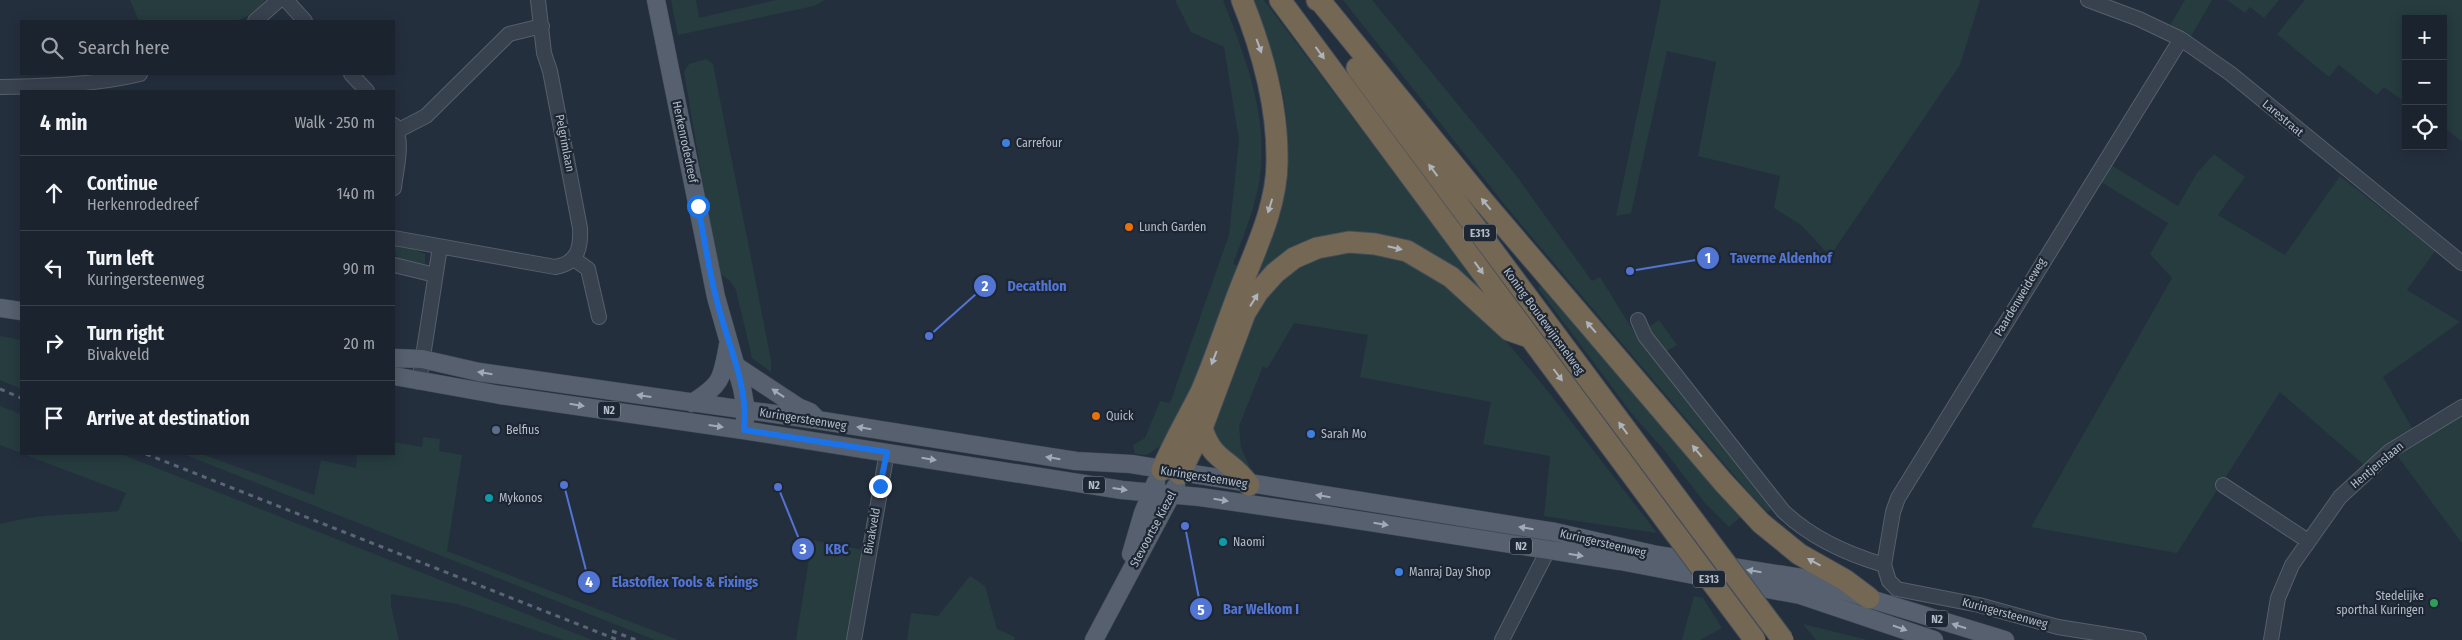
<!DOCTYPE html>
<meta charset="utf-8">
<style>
:root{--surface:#1b232e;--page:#282f3a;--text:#f1f3f6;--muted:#a0a4aa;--line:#39404a}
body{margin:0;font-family:"Fira Sans Condensed",sans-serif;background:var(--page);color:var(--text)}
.controls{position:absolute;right:15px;top:15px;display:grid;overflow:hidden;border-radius:0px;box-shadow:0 2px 12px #0003}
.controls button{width:45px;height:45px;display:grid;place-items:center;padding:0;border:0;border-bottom:1px solid var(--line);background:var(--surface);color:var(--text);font:25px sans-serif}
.stop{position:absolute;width:15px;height:15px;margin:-11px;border:4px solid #1a73e8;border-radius:50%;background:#fff}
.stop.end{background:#1a73e8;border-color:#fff;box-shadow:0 1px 5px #0008}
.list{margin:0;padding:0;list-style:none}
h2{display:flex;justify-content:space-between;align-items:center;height:65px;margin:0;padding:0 20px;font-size:21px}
h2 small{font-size:16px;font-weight:400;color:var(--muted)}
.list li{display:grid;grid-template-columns:32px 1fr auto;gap:15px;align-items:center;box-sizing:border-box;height:75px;padding:0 20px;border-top:1px solid var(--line)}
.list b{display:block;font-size:19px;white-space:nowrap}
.list p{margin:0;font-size:16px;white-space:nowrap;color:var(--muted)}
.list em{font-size:16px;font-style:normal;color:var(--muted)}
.icon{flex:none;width:28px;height:28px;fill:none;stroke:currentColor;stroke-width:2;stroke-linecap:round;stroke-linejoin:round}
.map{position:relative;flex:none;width:2462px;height:640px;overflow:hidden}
.search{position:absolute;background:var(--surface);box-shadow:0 2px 12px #0003;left:20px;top:20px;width:375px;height:55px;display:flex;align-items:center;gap:12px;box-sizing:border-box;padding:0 18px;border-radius:0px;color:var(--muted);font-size:19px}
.panel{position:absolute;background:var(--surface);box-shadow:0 2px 12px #0003;left:20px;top:90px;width:375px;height:365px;border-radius:0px}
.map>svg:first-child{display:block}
</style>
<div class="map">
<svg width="2462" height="640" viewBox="0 0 2462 640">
<rect width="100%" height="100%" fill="#242f3e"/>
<!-- green -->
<path fill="#263c3f" d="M130,0H264L265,1L253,13L237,21H139Z
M671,0H696L699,18L776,0H825L814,6L678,35Z
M1175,0H1223C1244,54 1266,109 1261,168C1258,201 1245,232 1233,264L1240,267L1191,394L1164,443L1147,455L1135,454L1133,445L1145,438L1160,401L1170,403L1229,235L1239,140L1224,47L1191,32Z
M1252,0H1264L1488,297L1362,237L1264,278L1258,270C1270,224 1288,177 1287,129C1287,86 1266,40 1252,0Z
M1343,0H1372L1515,174L1592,281L1600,277L1636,335L1659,320L1677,345L1654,359L1660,368L1671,361L1782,501L1768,512L1750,494L1508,209Z
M1661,0H1980L1960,65L1830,256L1801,225L1774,208L1780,176L1698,156L1716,62L1667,51L1631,213L1616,216Z
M2185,0H2212L2190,38L2169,27Z
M2227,0H2279L2264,18L2250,7L2245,13Z
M2305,0H2462V142L2443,126V19H2406V103L2384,87L2377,95L2339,65L2329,77L2277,34Z
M706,59L713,64L771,360V372L752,358L736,290L730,281L718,272L684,72L689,64Z
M2214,154L2245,177L2218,215L2285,255L2340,176L2435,251L2407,290L2460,322L2383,377L2413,430L2363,464L2280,392L2177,553L2031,527L2172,278L2150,254L2168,223L2101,182L2111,165L2178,206L2197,173Z
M400,244L425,254V263L422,265C407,261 394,264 394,245Z
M1347,251L1402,257L1448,283L1494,327L1543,385L1657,533L1544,516L1550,456L1483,444L1491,402L1360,377L1368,335L1294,323L1267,369L1263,366L1239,426L1241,448L1250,467L1241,465L1212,443C1213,430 1213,415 1216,401C1226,363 1265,286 1300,266C1315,257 1330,254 1347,251Z
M1546,282L1743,515L1729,527L1705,503L1664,450L1632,414L1538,288Z
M0,336L21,340V389L0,380Z
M0,406L21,414V453L0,445Z
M2462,415V543L2396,454Z
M423,437L440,439L439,451L462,455L447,551L678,640H655L183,454H202L314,495L321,460L356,468L357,454H394V442L422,447Z
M23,454H121L592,640H564L458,604L391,594V606L399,640H0V524C39,513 78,515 118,511L126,493Z
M812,540L863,550L846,640H796Z
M970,576L985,586L997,629L1015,637L1014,640H907L911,613L938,616Z
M1694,596L1703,598L1722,628L1700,640H1682Z
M1803,624L1867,640H1816Z"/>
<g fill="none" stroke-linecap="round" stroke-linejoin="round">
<defs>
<path id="minor" d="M286,0L305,21
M2088,0L2139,19L2181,39L2231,74L2462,263
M255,21L279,0
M351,74L367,91
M0,87C46,86 95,85 140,74
M394,125C404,143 396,168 394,188
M397,131L426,116L509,34L542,26
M394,238L555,267C578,263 581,248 580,228L550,71L544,53L538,0
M574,259L588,269L599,317
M394,265L435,275
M1638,320L1645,336L1783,511C1811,538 1847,554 1884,565
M419,382L440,247
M2223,485L2308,541
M1884,565L1893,512L1898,498L2181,39
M1884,565L1889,581L1897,589L1979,605L2058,627L2139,640
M854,640L887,452
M1502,640L1548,550
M2271,640L2278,598L2292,565L2340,497L2390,451L2462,407"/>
<path id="major" d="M656,0L716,297L742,388L746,410L745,420
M0,308L21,311
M394,358L422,359L479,372L817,420L1076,461L1131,464L1555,532L1657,555L1802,578L2005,640
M736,366L798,407L810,412L815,417
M394,376L500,395L743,430L1122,490L1200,497L1325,515L1620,561L1800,595L1934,640
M692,403C722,384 722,379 728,345
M1131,554L1143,513L1156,482
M1094,640L1176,486"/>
<path id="highway" d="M1280,0L1664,518
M1317,0L1321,2L1484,202L1723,482L1761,523L1799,554L1845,580L1869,598
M1357,68L1694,521
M1202,428C1212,462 1231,459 1249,485
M1162,470C1173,443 1188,418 1201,392C1217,355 1229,316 1244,279C1259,242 1277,202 1277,162C1278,106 1263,52 1242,0
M1180,474L1202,428L1245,313L1258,292L1275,273L1294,258L1317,248L1349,242L1375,244L1407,251L1451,277L1509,330L1526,336"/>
</defs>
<!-- minor casing -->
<use href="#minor" stroke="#565f6c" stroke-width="16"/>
<!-- major casing -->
<use href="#major" stroke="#414a57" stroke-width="19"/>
<!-- highway casing -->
<use href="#highway" stroke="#434c59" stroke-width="23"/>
<!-- minor -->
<use href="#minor" stroke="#38414e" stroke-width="14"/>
<!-- major -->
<use href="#major" stroke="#56606e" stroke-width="18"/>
<!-- highway -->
<use href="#highway" stroke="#746855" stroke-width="21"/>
<!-- rail -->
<path stroke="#5a6575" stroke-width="3" stroke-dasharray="5 5" stroke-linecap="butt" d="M0,389L21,398
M146,454L618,640
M612,631L636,640"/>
<defs>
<path id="highway-bridge" d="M1664,518L1755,640
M1694,521L1783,640"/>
</defs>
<!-- highway-bridge casing -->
<use href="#highway-bridge" stroke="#434c59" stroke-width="23" stroke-linecap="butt"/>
<!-- highway-bridge -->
<use href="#highway-bridge" stroke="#746855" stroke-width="21"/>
</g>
<!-- one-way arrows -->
<defs><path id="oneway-solid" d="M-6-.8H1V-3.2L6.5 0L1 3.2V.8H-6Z" transform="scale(1.25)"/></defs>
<g fill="#aeb4bd">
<use href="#oneway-solid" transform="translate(1259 46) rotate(70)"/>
<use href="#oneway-solid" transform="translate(1320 53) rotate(54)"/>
<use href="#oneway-solid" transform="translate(1433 170) rotate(-126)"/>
<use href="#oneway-solid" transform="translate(1486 204) rotate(-130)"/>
<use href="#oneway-solid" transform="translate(1270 206) rotate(107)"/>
<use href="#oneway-solid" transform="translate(1395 248) rotate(13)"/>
<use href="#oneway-solid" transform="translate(1479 268) rotate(54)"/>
<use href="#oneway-solid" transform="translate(1254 300) rotate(-58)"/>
<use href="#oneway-solid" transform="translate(1591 327) rotate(-131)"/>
<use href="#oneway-solid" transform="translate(1214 358) rotate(111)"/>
<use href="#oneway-solid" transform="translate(1558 375) rotate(53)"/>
<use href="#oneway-solid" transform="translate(1623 428) rotate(-126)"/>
<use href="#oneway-solid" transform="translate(1697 451) rotate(-130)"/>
<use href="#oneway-solid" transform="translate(1814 562) rotate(-151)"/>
</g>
<g fill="#a1aab7">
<use href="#oneway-solid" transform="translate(485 373) rotate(-171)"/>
<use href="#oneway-solid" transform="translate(778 393) rotate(-146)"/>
<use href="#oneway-solid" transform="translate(644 396) rotate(-172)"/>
<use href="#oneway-solid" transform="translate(577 405) rotate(9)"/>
<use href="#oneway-solid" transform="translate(716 426) rotate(8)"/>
<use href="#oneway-solid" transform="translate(864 428) rotate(-171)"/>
<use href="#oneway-solid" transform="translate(1053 458) rotate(-171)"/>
<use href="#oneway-solid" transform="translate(929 459) rotate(9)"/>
<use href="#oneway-solid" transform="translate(1120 489) rotate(8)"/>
<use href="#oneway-solid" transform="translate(1323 496) rotate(-171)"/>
<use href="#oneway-solid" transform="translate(1221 500) rotate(9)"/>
<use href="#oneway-solid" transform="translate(1381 524) rotate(9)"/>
<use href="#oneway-solid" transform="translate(1526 528) rotate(-171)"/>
<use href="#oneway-solid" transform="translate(1576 555) rotate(9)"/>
<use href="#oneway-solid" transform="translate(1754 571) rotate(-171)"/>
<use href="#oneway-solid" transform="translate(1959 626) rotate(-163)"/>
<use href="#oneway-solid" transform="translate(1900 628) rotate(19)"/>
</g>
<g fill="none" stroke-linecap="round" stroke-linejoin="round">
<!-- route -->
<path stroke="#1a73e8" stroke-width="6" d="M698,206C704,236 708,267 716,297C726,341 749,384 744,430L887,452L880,486"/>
</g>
<!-- markers -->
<g fill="#3f7fe0" stroke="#1d2633" stroke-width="2">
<circle cx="1006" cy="143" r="5"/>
<circle cx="1311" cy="434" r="5"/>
<circle cx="1399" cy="572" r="5"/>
</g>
<g fill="#e8710a" stroke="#1d2633" stroke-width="2">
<circle cx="1129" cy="227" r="5"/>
<circle cx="1096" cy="416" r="5"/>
</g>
<circle fill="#5c6f8a" stroke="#1d2633" stroke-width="2" cx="496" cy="430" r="5"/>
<g fill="#0f9aa8" stroke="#1d2633" stroke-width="2">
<circle cx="489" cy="498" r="5"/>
<circle cx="1223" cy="542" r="5"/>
</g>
<circle fill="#2e9e5b" stroke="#1d2633" stroke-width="2" cx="2434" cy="603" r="5"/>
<g text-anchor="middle" stroke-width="4.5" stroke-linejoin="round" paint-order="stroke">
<!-- shield labels -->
<g fill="#1d2633" stroke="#878f9c" stroke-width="1">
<rect x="1464" y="224.5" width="32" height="17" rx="4"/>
<rect x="598" y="401.5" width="22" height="17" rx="4"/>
<rect x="1083" y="476.5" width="22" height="17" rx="4"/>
<rect x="1510" y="537.5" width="22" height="17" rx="4"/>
<rect x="1693" y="570.5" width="32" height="17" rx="4"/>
<rect x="1926" y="610.5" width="22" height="17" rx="4"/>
</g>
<g font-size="11" font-weight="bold" fill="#b4bcc9">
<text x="1480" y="237">E313</text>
<text x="609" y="414">N2</text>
<text x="1094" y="489">N2</text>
<text x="1521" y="550">N2</text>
<text x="1709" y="583">E313</text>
<text x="1937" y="623">N2</text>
</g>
<!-- street labels -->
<g font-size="12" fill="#b4bcc9" stroke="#1d2633">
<text transform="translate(2283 118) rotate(40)" y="4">Larestraat</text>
<text transform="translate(685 142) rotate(78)" y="4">Herkenrodedreef</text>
<text transform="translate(565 143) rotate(79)" y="4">Pelgrimlaan</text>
<text transform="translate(2020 297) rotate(-59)" y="4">Paardenweideweg</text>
<text transform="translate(1544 321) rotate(54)" y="4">Koning Boudewijnsnelweg</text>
<text transform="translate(803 419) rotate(9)" y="4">Kuringersteenweg</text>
<text transform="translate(2377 465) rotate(-40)" y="4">Hentjenslaan</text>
<text transform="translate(1204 477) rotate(9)" y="4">Kuringersteenweg</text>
<text transform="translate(1153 529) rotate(-62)" y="4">Stevoortse Kiezel</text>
<text transform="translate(872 531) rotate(-80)" y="4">Bivakveld</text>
<text transform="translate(1603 543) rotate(13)" y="4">Kuringersteenweg</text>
<text transform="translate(2005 613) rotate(15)" y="4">Kuringersteenweg</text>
</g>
<!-- poi labels -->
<g font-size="12" fill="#b4bcc9" stroke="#1d2633" text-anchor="start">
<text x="1016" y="147">Carrefour</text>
<text x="1139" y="231">Lunch Garden</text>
<text x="1106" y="420">Quick</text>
<text x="506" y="434">Belfius</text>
<text x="1321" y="438">Sarah Mo</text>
<text x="499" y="502">Mykonos</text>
<text x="1233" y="546">Naomi</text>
<text x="1409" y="576">Manraj Day Shop</text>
<text x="2424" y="600" text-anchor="end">Stedelijke<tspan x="2424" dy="14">sporthal Kuringen</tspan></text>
</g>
</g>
<!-- callouts -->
<path fill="none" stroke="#5274d3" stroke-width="2" d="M1630 271L1708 258M929 336L985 286M778 487L803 549M564 485L589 582M1185 526L1201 609"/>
<g fill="#5274d3" stroke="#1d2633" stroke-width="2">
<circle cx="1630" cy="271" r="5"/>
<circle cx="929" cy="336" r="5"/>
<circle cx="778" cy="487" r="5"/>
<circle cx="564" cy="485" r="5"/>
<circle cx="1185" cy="526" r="5"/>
<circle cx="1708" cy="258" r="12"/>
<circle cx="985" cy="286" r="12"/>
<circle cx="803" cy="549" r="12"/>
<circle cx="589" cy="582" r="12"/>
<circle cx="1201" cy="609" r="12"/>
</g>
<g font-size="15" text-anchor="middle" font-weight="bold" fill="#fff">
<text x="1708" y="263">1</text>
<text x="985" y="291">2</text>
<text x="803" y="554">3</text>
<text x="589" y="587">4</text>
<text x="1201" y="615">5</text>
</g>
<g font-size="14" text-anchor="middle" font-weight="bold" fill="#5274d3" stroke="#1d2633" stroke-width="4.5" stroke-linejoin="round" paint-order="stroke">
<text x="1781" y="263">Taverne Aldenhof</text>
<text x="1037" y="291">Decathlon</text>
<text x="837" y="554">KBC</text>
<text x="685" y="587">Elastoflex Tools &amp; Fixings</text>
<text x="1261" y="614">Bar Welkom I</text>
</g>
</svg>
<div class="controls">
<button>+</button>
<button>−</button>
<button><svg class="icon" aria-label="locate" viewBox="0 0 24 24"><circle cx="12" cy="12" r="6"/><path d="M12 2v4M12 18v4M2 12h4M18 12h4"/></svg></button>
</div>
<div class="stop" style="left:698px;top:206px"></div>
<div class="stop end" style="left:880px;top:486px"></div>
<div class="search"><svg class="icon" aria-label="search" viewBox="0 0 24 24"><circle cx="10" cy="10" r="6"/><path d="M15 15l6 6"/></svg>Search here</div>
<section class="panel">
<h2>4 min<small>Walk · 250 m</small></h2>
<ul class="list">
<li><svg class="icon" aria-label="ahead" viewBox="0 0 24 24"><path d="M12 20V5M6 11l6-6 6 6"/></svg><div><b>Continue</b><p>Herkenrodedreef</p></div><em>140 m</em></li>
<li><svg class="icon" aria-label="left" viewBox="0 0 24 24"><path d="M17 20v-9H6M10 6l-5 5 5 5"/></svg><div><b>Turn left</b><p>Kuringersteenweg</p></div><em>90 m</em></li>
<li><svg class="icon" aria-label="right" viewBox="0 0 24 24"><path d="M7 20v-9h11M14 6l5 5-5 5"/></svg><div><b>Turn right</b><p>Bivakveld</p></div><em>20 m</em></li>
<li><svg class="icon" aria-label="arrive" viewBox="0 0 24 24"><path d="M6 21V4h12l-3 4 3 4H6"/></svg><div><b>Arrive at destination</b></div></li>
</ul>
</section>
</div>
